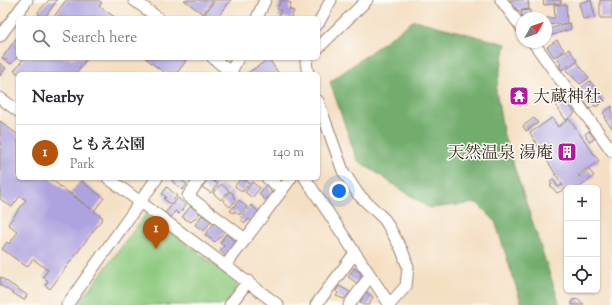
<!DOCTYPE html>
<meta charset="utf-8">
<style>
:root{--surface:#fff;--page:#f7f7f7;--text:#2b2b33;--muted:#7c7c81;--line:#e1e1e2;--accent:#b45309}
body{margin:0;font-family:"Sorts Mill Goudy","Noto Serif JP",serif;background:var(--page);color:var(--text)}
.controls{position:absolute;right:12px;bottom:12px;display:grid;overflow:hidden;border-radius:6px;box-shadow:0 1px 3px #0004}
.controls button{width:36px;height:36px;display:grid;place-items:center;padding:0;border:0;border-bottom:1px solid var(--line);background:var(--surface);color:var(--text);font:20px sans-serif}
.compass{position:absolute;left:516px;top:12px;width:36px;height:36px;border-radius:50%;background:var(--surface);box-shadow:0 1px 3px #0004;rotate:50deg}
.you{position:absolute;left:339px;top:191px;width:14px;height:14px;margin:-10px;border:3px solid #fff;border-radius:50%;background:#1a73e8;box-shadow:0 0 0 6px #1a73e833}
.badge{display:grid;place-items:center;width:26px;height:26px;border-radius:50%;background:var(--accent);color:#fff;font-size:13px;font-weight:700}
.pin{position:absolute;translate:-50% -33px;filter:drop-shadow(0 1px 2px #0008)}
.pin::after{content:'';position:absolute;top:21px;width:14px;height:12px;background:inherit;clip-path:polygon(0 0,100% 0,50% 100%)}
.list{margin:0;padding:0;list-style:none}
h2{display:flex;justify-content:space-between;align-items:center;height:52px;margin:0;padding:0 16px;font-size:17px}
h2 small{font-size:13px;font-weight:400;color:var(--muted)}
.list li{display:grid;grid-template-columns:26px 1fr auto;gap:12px;align-items:center;box-sizing:border-box;height:56px;padding:0 16px;border-top:1px solid var(--line)}
.list b{display:block;font-size:15px;white-space:nowrap}
.list p{margin:0;font-size:13px;white-space:nowrap;color:var(--muted)}
.list em{font-size:13px;font-style:normal;color:var(--muted)}
.icon{flex:none;width:22px;height:22px;fill:none;stroke:currentColor;stroke-width:2;stroke-linecap:round;stroke-linejoin:round}
.map{position:relative;flex:none;width:612px;height:305px;overflow:hidden}
.search{position:absolute;background:var(--surface);box-shadow:0 1px 3px #0004;left:16px;top:16px;width:304px;height:44px;display:flex;align-items:center;gap:10px;box-sizing:border-box;padding:0 14px;border-radius:6px;color:var(--muted);font-size:15px}
.panel{position:absolute;background:var(--surface);box-shadow:0 1px 3px #0004;left:16px;top:72px;width:304px;height:108px;border-radius:6px}
.map>svg:first-child{display:block}
</style>
<div class="map">
<svg width="612" height="305" viewBox="0 0 612 305">
<rect width="100%" height="100%" fill="#fdfcf7"/>
<filter id="ink" filterUnits="userSpaceOnUse"><feTurbulence type="fractalNoise" baseFrequency=".025" numOctaves="2"/><feDisplacementMap in="SourceGraphic" scale="8" xChannelSelector="R" yChannelSelector="G"/><feConvolveMatrix kernelMatrix="1 2 1 2 8 2 1 2 1" color-interpolation-filters="sRGB"/></filter>
<filter id="wash" filterUnits="userSpaceOnUse"><feTurbulence type="fractalNoise" baseFrequency=".012" numOctaves="4" result="noise"/><feDisplacementMap in="SourceGraphic" scale="16" xChannelSelector="R" yChannelSelector="G"/><feGaussianBlur stdDeviation="0.9" result="paint"/><feColorMatrix in="noise" values="0 0 0 0 0 0 0 0 0 0 0 0 0 0 0 0 0 1.4 0 .05"/><feComposite in="paint" operator="in"/></filter>
<g filter="url(#wash)">
<rect width="100%" height="100%" fill="#f4dfc3"/>
<!-- green -->
<path fill="#8dc97e" stroke="#647a4e" d="M147,213L239,284L224,305H85L80,302Z"/>
<!-- forest -->
<path fill="#72ad6d" stroke="#566c46" d="M414,20L506,44L496,90L504,136L560,305H522L495,221L477,203L429,208L357,160L330,82Z"/>
<g id="blocks">
<!-- building -->
<path fill="#aea2df" d="M49,0H57L46,16L40,18L38,12Z
M66,0H98L102,3L99,6L116,18H53Z
M184,0H213L203,14Z
M215,0H231L217,18H208L204,15Z
M281,0L291,3L289,9L294,11L291,18L278,17L281,11L277,9Z
M510,0H528L529,9L517,11L516,8L513,9Z
M543,0H561V3L544,5Z
M591,0L595,17L583,19L579,3Z
M600,0H612V18H600Z
M566,4L567,23L546,25V18H555L554,5Z
M530,10V18H522L521,11Z
M570,23L571,29L546,37V30Z
M18,36V56L11,64L2,58Z
M557,40L564,50L554,57L547,47Z
M569,49L577,60L562,70L559,65L561,64L557,57Z
M24,58H87L76,74H19L14,71Z
M145,58H182L186,61L176,74H166Z
M269,59L279,74H246Z
M577,62L589,78L580,84L566,70Z
M0,63L6,68L0,76Z
M590,81L605,101L596,107L595,105L590,109L580,96L582,95L578,90Z
M517,89L527,101L520,106L512,93Z
M565,100L575,113L566,120L556,106Z
M612,106V128L604,118L606,117L603,113Z
M534,118L538,123L526,131L523,126Z
M552,118L558,127L569,119L599,161L578,175L579,177L589,170L594,176L584,184L578,188L569,187L557,193L550,185L552,184L550,181L553,179L558,187L562,185L563,186L530,133Z
M0,121L18,135V178H49L91,209L71,193L81,181L104,198L94,211L103,218L50,289L45,285L48,281L43,277L48,270L33,259L27,267L2,249L7,242L9,244L18,232L8,224L26,200L20,196L12,207L0,199Z
M589,131L595,138L590,142L585,134Z
M174,178L183,179L182,181L187,184L182,190L172,181Z
M209,178L218,184L211,193L202,187Z
M241,178L249,183L242,192L235,186Z
M252,182L260,188L252,198L245,192Z
M221,184L229,190L221,200L213,193Z
M266,185L271,189L270,191L272,192L265,200L259,194Z
M167,187L177,196L170,204L164,199L166,197L162,194Z
M230,191L234,195L233,197L236,200L230,207L223,201Z
M178,198L186,205L179,214L175,211L171,218L165,213Z
M239,200L247,207L240,215L235,211L234,213L230,211Z
M251,205L259,212L252,221L249,219L245,223L240,219Z
M191,206L200,213L191,222L182,217Z
M202,215L211,221L204,231L195,225Z
M214,223L225,231L215,242L205,235Z
M226,234L236,242L226,256L220,251L224,246L220,243Z
M354,268L362,274L360,276L361,278L357,283L348,277Z
M0,277L27,295L24,300L0,285Z
M339,286L350,292L344,299L336,296L338,293L336,291Z
M365,291L373,297L369,305H363L360,303Z
M579,299L581,303H583V305H572V300Z"/>
</g>
</g>
<g filter="url(#ink)">
<use href="#blocks" fill-opacity="0" stroke="#988470" stroke-width="1"/>
<g fill="none" stroke-linecap="round" stroke-linejoin="round">
<defs>
<path id="minor" d="M134,0L158,18
M501,0L522,28
M257,18L265,0
M318,24L331,0
M0,36L27,0
M533,42L612,151
M318,48L367,0
M213,58L233,74
M230,74L238,58
M308,74L306,62L308,58
M0,98L18,111
M318,101L343,171L358,194L385,220L402,250L408,267L406,286L389,305
M108,178L278,305
M201,178L188,196L245,239
M267,178L282,189
M305,178L390,305
M226,265L291,178
M67,305L157,178
M230,305L248,281
M316,305L355,253
M349,305L370,276"/>
</defs>
<!-- minor casing -->
<use href="#minor" stroke="#988470" stroke-width="13"/>
<!-- minor -->
<use href="#minor" stroke="#fff" stroke-width="11"/>
</g>
</g>
<!-- icons -->
<defs>
<symbol id="temple-square" viewBox="-11 -11 22 22"><rect x="-9" y="-9" width="18" height="18" rx="4" fill="#b5179e" stroke="#fdfcf7"/><path d="M0-6L5-2H3V0L6.5 2.5H4V6H1.5V3h-3V6H-4V2.5H-6.5L-3 0V-2H-5Z" fill="#fff"/></symbol>
<symbol id="building-square" viewBox="-11 -11 22 22"><rect x="-9" y="-9" width="18" height="18" rx="4" fill="#b5179e" stroke="#fdfcf7"/><path d="M-4-6H4V6H1V3H-1V6H-4ZM-2.5-4.3h1.7v1.8h-1.7ZM.8-4.3h1.7v1.8H.8ZM-2.5-1h1.7V.8h-1.7ZM.8-1h1.7V.8H.8Z" fill="#fff"/></symbol>
</defs>
<g fill-rule="evenodd">
<use href="#temple-square" x="508" y="85" width="22" height="22"/>
<use href="#building-square" x="556" y="141" width="22" height="22"/>
</g>
<g text-anchor="middle" stroke-width="3" stroke-linejoin="round" paint-order="stroke">
<!-- poi labels -->
<g font-size="17" fill="#3b2a1e" stroke="#fdfcf7" text-anchor="start">
<text x="533" y="102">大蔵神社</text>
<text x="553" y="158" text-anchor="end">天然温泉 湯庵</text>
</g>
</g>
</svg>
<div class="controls">
<button>+</button>
<button>−</button>
<button><svg class="icon" aria-label="locate" viewBox="0 0 24 24"><circle cx="12" cy="12" r="6"/><path d="M12 2v4M12 18v4M2 12h4M18 12h4"/></svg></button>
</div>
<svg class="compass" viewBox="-18 -18 36 36"><path d="M0-13l5 13h-10z" fill="#e53935"/><path d="M0 13l5-13h-10z" fill="#7c7c81"/></svg>
<div class="you"></div>
<div class="pin badge" style="left:156px;top:249px">1</div>
<div class="search"><svg class="icon" aria-label="search" viewBox="0 0 24 24"><circle cx="10" cy="10" r="6"/><path d="M15 15l6 6"/></svg>Search here</div>
<section class="panel">
<h2>Nearby<small></small></h2>
<ul class="list">
<li><span class="badge">1</span><div><b>ともえ公園</b><p>Park</p></div><em>140 m</em></li>
</ul>
</section>
</div>
